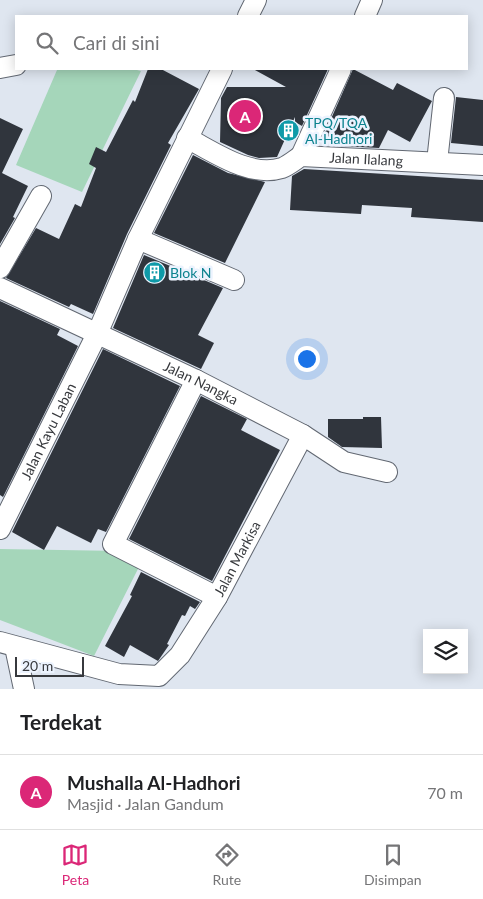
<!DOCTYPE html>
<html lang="id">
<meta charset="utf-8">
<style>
:root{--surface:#fff;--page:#f6f6f6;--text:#202124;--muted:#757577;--line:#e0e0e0;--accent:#db2777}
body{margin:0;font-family:Lato,sans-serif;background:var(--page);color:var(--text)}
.controls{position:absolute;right:15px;bottom:15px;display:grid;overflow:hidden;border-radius:0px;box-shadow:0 2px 12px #0003}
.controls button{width:45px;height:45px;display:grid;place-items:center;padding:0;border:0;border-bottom:1px solid var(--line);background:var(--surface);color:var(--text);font:25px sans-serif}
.scale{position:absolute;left:15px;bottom:12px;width:69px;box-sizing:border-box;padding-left:5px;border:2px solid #37393d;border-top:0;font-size:14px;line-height:18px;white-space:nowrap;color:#37393d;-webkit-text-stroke:4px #ecf3fe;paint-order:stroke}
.you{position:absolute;left:306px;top:358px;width:18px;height:18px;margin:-12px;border:4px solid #fff;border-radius:50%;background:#1a73e8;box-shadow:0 0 0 8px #1a73e833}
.badge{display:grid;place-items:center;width:32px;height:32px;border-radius:50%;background:var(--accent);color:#fff;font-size:16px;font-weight:700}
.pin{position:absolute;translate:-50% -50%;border:2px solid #fff;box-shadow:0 1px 5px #0006}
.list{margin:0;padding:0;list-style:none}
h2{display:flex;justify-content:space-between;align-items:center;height:65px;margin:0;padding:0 20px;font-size:21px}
h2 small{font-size:16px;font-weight:400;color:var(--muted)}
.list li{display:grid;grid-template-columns:32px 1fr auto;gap:15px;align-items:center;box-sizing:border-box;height:75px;padding:0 20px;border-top:1px solid var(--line)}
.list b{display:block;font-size:19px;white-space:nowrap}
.list p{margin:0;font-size:16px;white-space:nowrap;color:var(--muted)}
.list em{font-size:16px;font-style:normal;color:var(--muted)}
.icon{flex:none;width:28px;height:28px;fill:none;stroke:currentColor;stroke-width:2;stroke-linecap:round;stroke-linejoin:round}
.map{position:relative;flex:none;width:483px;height:689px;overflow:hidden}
.search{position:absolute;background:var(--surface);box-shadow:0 2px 12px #0003;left:15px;right:15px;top:15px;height:55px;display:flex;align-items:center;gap:12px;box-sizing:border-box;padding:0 18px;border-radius:0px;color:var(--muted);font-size:19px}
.sheet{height:140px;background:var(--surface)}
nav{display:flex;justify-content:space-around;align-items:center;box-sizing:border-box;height:70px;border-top:1px solid var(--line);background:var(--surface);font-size:14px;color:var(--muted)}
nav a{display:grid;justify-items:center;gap:2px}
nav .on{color:var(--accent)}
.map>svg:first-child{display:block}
</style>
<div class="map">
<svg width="483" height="689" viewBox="0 0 483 689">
<rect width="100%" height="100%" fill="#dfe6f0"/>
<!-- green -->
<path fill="#a5d6ba" d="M61,69H133L141,71L82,192L16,165L57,70Z
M0,549L121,551L142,561L94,656L0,620Z"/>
<!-- building -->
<path fill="#30353d" d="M148,69H161L199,89L168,143L171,145L127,234L93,314L71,304L69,307L6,278L36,228L59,239L75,204L81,207L96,168L89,164L96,147L106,152L133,100L135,102Z
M253,69H328L302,126L295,122V117L277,157L259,158L248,155L220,142L221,98L227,87H286Z
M353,69L393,90L397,83L432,101L410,142L388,130L379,148L340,146L323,137Z
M456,97L483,100V146L451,143Z
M0,118L23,129L2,173L28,186L13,217L15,218L0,244Z
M193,155L228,173L265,182L225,263L154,233Z
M304,169L483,180V222L411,217L412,208L362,205L361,214L290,210L292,176Z
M144,255L223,288L198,335L214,343L201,369L113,328Z
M0,301L60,329L57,335L78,346L3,497L0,495Z
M103,349L180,386L106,532L98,529L91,543L57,526L44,550L12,532Z
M201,396L247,419L241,430L280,450L212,581L129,539Z
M363,417H381L382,448L342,447L328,437V419H363Z
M141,572L200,602L195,609L190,606L185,616L182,615L167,644L169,645L158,661L130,645L124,657L105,646L132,596L130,595Z"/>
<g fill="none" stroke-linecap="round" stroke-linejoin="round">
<defs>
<g id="minor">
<path d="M248,16L256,0"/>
<path d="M365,16L372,0"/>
<path d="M0,68L16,65"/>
<path id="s1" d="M187,138C214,152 250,178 282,168C288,166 295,160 301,156L483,165"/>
<path d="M301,156L341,69"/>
<path d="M437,162L444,98"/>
<path d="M138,239L234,280"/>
<path d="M0,268L41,196"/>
<path id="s2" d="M0,288L196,380L303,435L344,462L387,472"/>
<path d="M196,380L113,544L217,597"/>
<path id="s3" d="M0,529L97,334L138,239L222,69"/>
<path id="s4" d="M0,642L119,674L159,676L180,655L217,597L303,435"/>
<path d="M15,647L24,689"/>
</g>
</defs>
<!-- minor casing -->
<use href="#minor" stroke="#626872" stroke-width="22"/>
<!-- minor -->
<use href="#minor" stroke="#fff" stroke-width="20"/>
</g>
<!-- icons -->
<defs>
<symbol id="building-disc" viewBox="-11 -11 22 22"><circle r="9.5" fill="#0f9aa8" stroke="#ecf3fe"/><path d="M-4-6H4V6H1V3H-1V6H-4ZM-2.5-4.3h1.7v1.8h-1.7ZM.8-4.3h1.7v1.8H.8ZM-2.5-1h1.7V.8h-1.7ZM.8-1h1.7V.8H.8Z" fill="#fff"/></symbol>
</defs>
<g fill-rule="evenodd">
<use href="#building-disc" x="276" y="118" width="25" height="25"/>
<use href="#building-disc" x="142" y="260" width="25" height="25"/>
</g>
<g text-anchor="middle" stroke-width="5" stroke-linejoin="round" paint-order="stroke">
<!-- culture labels -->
<g font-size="14" fill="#0d838f" stroke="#ecf3fe" text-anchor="start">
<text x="305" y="128">TPQ/TQA<tspan x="305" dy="16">Al-Hadhori</tspan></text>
<text x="170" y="278">Blok N</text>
</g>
<!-- street labels -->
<g font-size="14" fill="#37393d" stroke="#ecf3fe">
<text dy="5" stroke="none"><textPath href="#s1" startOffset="190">Jalan Ilalang</textPath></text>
<text dy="5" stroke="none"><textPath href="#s2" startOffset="222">Jalan Nangka</textPath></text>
<text dy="5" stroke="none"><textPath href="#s3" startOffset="109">Jalan Kayu Laban</textPath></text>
<text dy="5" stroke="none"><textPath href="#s4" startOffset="305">Jalan Markisa</textPath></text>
</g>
</g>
</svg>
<div class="controls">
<button><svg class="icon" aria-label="layers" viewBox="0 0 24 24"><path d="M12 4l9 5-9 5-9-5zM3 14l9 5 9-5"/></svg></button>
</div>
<div class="scale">20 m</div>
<div class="you"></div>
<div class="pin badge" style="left:245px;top:116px">A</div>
<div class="search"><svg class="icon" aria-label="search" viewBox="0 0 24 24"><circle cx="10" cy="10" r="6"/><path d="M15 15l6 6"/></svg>Cari di sini</div>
</div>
<section class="sheet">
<h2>Terdekat<small></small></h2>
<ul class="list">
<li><span class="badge">A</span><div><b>Mushalla Al-Hadhori</b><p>Masjid · Jalan Gandum</p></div><em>70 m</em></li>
</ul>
</section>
<nav>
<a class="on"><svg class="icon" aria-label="map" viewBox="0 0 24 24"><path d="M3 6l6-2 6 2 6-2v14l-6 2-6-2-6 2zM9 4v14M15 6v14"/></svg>Peta</a>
<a><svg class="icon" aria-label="directions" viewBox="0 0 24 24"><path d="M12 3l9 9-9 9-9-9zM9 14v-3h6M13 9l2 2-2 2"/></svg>Rute</a>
<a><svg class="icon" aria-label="saved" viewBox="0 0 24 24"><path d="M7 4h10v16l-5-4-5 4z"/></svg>Disimpan</a>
</nav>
